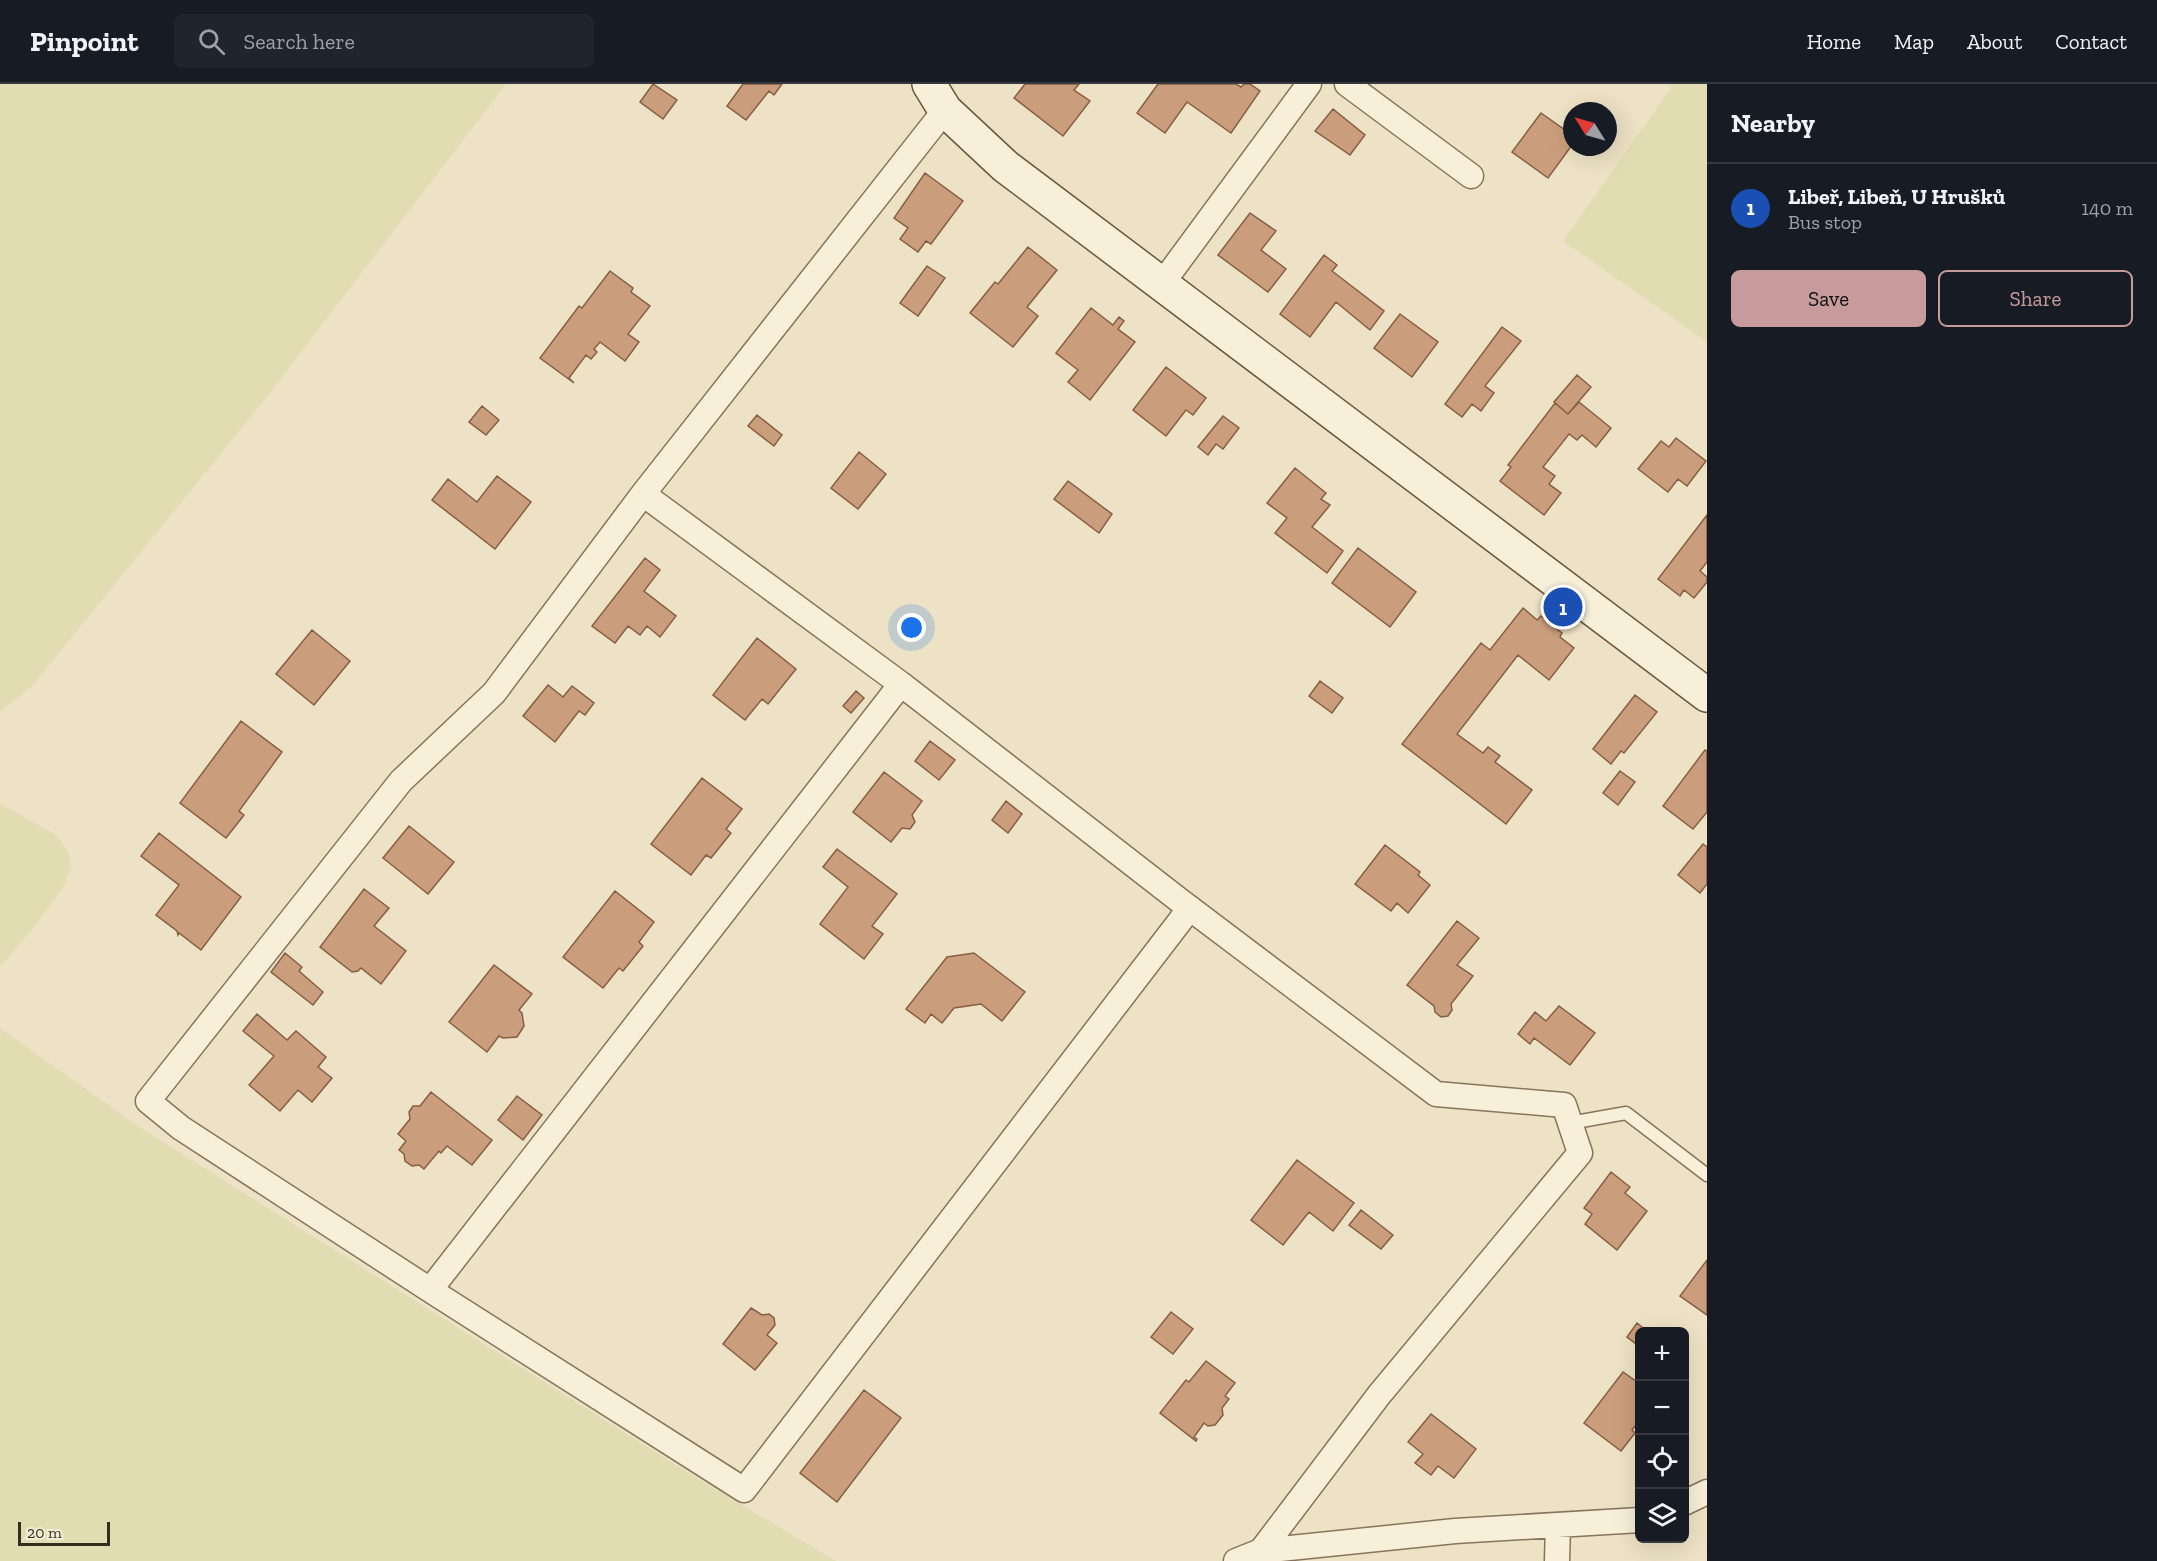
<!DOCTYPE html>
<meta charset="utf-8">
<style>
:root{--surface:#171b24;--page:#20242c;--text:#f1f3f6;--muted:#9ea1a6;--line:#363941;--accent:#c79b9c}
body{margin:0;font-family:"Zilla Slab",serif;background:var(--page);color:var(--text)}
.controls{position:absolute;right:18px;bottom:18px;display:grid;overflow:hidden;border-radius:9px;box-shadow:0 6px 24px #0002}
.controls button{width:54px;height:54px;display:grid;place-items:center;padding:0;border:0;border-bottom:2px solid var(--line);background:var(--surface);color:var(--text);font:30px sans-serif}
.compass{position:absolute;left:1563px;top:18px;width:54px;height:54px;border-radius:50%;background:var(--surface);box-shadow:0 6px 24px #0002;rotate:307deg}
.scale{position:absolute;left:18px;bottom:15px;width:92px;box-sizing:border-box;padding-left:6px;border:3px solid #382c1f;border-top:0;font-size:16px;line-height:21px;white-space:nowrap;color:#382c1f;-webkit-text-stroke:4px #f4ecd4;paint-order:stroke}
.you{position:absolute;left:912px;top:544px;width:21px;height:21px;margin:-15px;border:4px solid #fff;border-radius:50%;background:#1a73e8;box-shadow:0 0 0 9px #1a73e833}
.badge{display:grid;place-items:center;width:39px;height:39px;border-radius:50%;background:var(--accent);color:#fff;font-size:20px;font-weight:700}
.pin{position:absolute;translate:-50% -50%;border:3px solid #fff;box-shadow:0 2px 6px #0006}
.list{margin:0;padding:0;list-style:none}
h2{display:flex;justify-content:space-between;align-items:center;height:78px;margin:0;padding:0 24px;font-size:26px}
h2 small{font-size:20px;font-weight:400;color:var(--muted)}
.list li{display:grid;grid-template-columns:39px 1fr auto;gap:18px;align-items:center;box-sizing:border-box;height:90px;padding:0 24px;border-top:2px solid var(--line)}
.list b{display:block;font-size:22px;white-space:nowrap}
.list p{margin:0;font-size:20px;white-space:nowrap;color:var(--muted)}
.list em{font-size:20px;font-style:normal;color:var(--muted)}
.actions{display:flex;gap:12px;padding:18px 24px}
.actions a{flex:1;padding:14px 0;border:2px solid var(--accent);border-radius:9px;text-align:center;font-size:21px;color:var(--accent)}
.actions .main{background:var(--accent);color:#111}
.icon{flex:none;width:33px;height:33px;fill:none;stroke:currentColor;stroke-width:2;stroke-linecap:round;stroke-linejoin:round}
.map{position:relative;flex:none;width:1707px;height:1477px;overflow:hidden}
header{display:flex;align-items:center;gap:36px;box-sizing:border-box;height:84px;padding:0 30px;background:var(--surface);border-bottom:2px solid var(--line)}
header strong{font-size:28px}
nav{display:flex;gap:33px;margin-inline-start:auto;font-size:21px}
.search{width:420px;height:54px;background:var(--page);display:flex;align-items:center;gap:15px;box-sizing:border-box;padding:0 21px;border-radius:9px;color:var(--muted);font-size:22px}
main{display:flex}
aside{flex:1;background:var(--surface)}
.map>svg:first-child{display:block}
</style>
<header>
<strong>Pinpoint</strong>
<div class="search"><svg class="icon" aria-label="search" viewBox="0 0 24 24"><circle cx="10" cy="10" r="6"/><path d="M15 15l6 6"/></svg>Search here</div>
<nav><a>Home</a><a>Map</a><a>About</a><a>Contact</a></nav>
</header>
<main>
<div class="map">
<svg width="1707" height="1477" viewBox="0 0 1707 1477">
<rect width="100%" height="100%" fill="#ede2c5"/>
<!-- farmland -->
<path fill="#e2dcb3" d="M0,0H506L266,314L33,601L0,628Z
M1668,0H1707V258L1563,157L1671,4Z
M0,719L56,751L68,767L71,782L64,802L35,842L0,883Z
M0,944L141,1044L695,1393L836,1477H0Z"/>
<!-- building -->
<path fill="#ca9e7c" stroke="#865e42" stroke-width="1.5" d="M653,0L677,16L663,35L640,18Z
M743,0H782L774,11L769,7L746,36L727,22Z
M1025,0H1079L1074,6L1090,17L1063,52L1014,14Z
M1158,0H1236L1241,3L1244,0H1250L1260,7L1231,49L1187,18L1165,49L1137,29Z
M1333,25L1365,51L1350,71L1315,47Z
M1541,29L1572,51V61L1548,94L1512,68Z
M925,89L963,117L931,160L926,157L918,168L900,155L908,144L894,134Z
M1250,129L1276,147L1261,166L1286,185L1268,208L1218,171Z
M1028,163L1057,186L1027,223L1038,232L1013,263L970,229L995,198L998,200Z
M1324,171L1337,181L1332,187L1384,227L1370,246L1336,218L1310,253L1280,230Z
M927,182L945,194L918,232L900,219Z
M610,187L633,204L631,208L650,222L628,250L639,258L625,277L600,258L594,265L597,268L591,275L586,271L569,294L574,299L540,274L579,222L582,224Z
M1091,224L1113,241L1119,233L1124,237L1118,245L1135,258L1090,316L1068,298L1078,286L1056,269Z
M1400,230L1438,258L1412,293L1374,264Z
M1502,243L1521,257L1485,302L1494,309L1481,327L1472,320L1462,333L1445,320Z
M1166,283L1206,314L1193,331L1186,326L1166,352L1133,326Z
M1577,291L1591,303L1568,330L1554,318Z
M1579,318L1611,344L1596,363L1582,351L1577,356L1569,350L1543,383L1555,392L1549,400L1561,409L1544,431L1500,397L1511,383L1508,381L1555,319L1568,330Z
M482,322L499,336L486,351L469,338Z
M757,331L782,351L774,362L748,342Z
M1223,332L1239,344L1223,365L1216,360L1208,371L1198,363Z
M1676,354L1706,377L1687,402L1678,395L1668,408L1638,385L1661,357L1669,363Z
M859,368L886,390L858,425L831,404Z
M1295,384L1326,409L1321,415L1330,421L1312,443L1343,467L1327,489L1275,449L1287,434L1267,419Z
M497,392L531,418L495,465L432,416L448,395L477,418Z
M1068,397L1112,430L1099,449L1054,415Z
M1707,431V478L1700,487L1707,493V498L1694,514L1684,506L1680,512L1658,495Z
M1358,464L1416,508L1390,543L1332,499Z
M645,474L660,486L644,507L676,532L660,553L647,542L640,551L628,542L615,559L592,542Z
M1523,524L1537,536L1541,532L1562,549L1560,553L1574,564L1549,596L1518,571L1457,650L1483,669L1488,663L1500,672L1495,678L1532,706L1506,740L1402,660L1481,559L1490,566Z
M312,546L350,577L314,621L276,590Z
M757,554L796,585L768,620L762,615L745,636L713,611Z
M1320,597L1343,614L1332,629L1309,612Z
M548,601L563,613L572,602L594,619L585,631L579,627L555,658L523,632Z
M856,607L864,614L851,629L843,622Z
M1635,611L1657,628L1624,669L1621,667L1611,680L1593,665Z
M241,637L282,668L239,727L244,731L226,754L180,719Z
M930,657L955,676L939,696L915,677Z
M1705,666L1707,667V728L1693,745L1663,722Z
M1620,687L1635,698L1618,721L1603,709Z
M884,688L922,717L912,731L915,738L910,745L902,744L891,758L853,728Z
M702,694L742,725L726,745L731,749L711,774L706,771L691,791L651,760Z
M1006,717L1022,730L1008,749L992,736Z
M409,742L454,778L428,810L383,774Z
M159,749L241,813L201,866L179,849L178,851L177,847L156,831L179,801L141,772Z
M1703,760L1707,763V800L1700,809L1678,791Z
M1385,761L1420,788L1418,791L1430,801L1408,829L1397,819L1391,827L1355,800Z
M837,765L897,810L872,842L883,850L864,875L820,840L848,803L823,783Z
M364,805L389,824L374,842L406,867L381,900L361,884L358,887L352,888L320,863Z
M615,807L654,838L639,858L643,862L623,887L619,884L603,904L563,873Z
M1457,837L1479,854L1457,881L1473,892L1451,920L1452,926L1448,932L1441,933L1435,928L1434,922L1407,901Z
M285,869L302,883L299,887L323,908L313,921L271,888Z
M974,869L1025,908L1002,937L981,920L954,924L942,939L931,930L925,939L906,925L947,873Z
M494,881L532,910L519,926L522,929L524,942L517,953L503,954L499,952L487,968L449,938Z
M1559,922L1595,949L1570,981L1534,954L1530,960L1518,950L1535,928L1546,937Z
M257,930L287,956L296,947L326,973L318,983L332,994L312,1018L298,1006L280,1027L249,1001L274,972L243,947Z
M431,1008L492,1056L472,1081L447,1062L441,1069L439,1067L424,1085L419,1081L412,1082L405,1077L404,1070L399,1066L406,1057L398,1050L410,1035L409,1028L413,1022H420Z
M517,1012L542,1031L523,1056L498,1036Z
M1297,1076L1354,1119L1333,1147L1309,1128L1283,1161L1251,1136Z
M1611,1088L1630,1103L1625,1109L1647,1127L1617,1166L1585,1140L1592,1130L1584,1124Z
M1361,1126L1393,1151L1381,1165L1349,1141Z
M1707,1176V1231L1680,1212Z
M751,1224L762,1231L769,1230L774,1234L775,1241L767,1251L777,1259L755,1286L723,1260Z
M1171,1228L1193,1245L1173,1270L1151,1253Z
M1637,1239L1648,1248H1640V1263L1627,1253Z
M1206,1277L1235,1299L1225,1312L1229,1315L1222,1324L1223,1331L1215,1341L1208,1342L1204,1339L1194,1353L1197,1355L1196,1357L1160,1329L1186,1296L1189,1298Z
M1623,1288L1640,1300V1336L1632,1346L1635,1349L1621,1367L1584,1339Z
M864,1306L901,1334L837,1418L800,1389Z
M1431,1330L1476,1365L1454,1394L1438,1382L1431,1391L1415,1379L1423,1370L1408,1358Z"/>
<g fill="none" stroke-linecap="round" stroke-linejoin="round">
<defs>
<path id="lane" d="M1570,1039L1626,1029L1707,1091"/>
<path id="street" d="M1347,0L1471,92
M945,26L643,410L494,609L401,697L148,1017L181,1044L430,1206L744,1406L1190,824
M1161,201L1309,0
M643,410L901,600L1179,816L1436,1010L1564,1021L1580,1069L1379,1311L1261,1467
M430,1206L901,600
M1684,1419L1707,1408
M1236,1477L1261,1467L1455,1447L1640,1436
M1557,1477L1558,1442"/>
<path id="secondary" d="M929,0L945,26L1005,82L1707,611"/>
</defs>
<!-- lane casing -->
<use href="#lane" stroke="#87745c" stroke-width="15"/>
<!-- street casing -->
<use href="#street" stroke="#87745c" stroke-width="27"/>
<!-- secondary casing -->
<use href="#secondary" stroke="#69553f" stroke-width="36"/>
<!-- lane -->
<use href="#lane" stroke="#f8efd8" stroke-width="12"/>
<!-- street -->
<use href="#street" stroke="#f8efd8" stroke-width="24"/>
<!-- secondary -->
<use href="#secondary" stroke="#f8efd8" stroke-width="33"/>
</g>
</svg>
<div class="controls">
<button>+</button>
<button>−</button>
<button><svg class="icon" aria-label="locate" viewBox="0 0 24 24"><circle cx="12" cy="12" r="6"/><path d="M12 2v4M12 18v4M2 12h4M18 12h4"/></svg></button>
<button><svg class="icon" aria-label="layers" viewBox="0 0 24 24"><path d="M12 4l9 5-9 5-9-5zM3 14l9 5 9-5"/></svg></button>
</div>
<svg class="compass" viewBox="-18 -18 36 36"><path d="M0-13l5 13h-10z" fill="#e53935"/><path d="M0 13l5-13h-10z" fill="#9ea1a6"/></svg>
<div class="scale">20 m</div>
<div class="you"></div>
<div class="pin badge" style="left:1563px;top:523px;background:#1a4fb4">1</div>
</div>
<aside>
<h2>Nearby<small></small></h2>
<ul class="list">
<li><span class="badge" style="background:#1a4fb4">1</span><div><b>Libeř, Libeň, U Hrušků</b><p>Bus stop</p></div><em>140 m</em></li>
</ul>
<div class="actions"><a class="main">Save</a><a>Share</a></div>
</aside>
</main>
